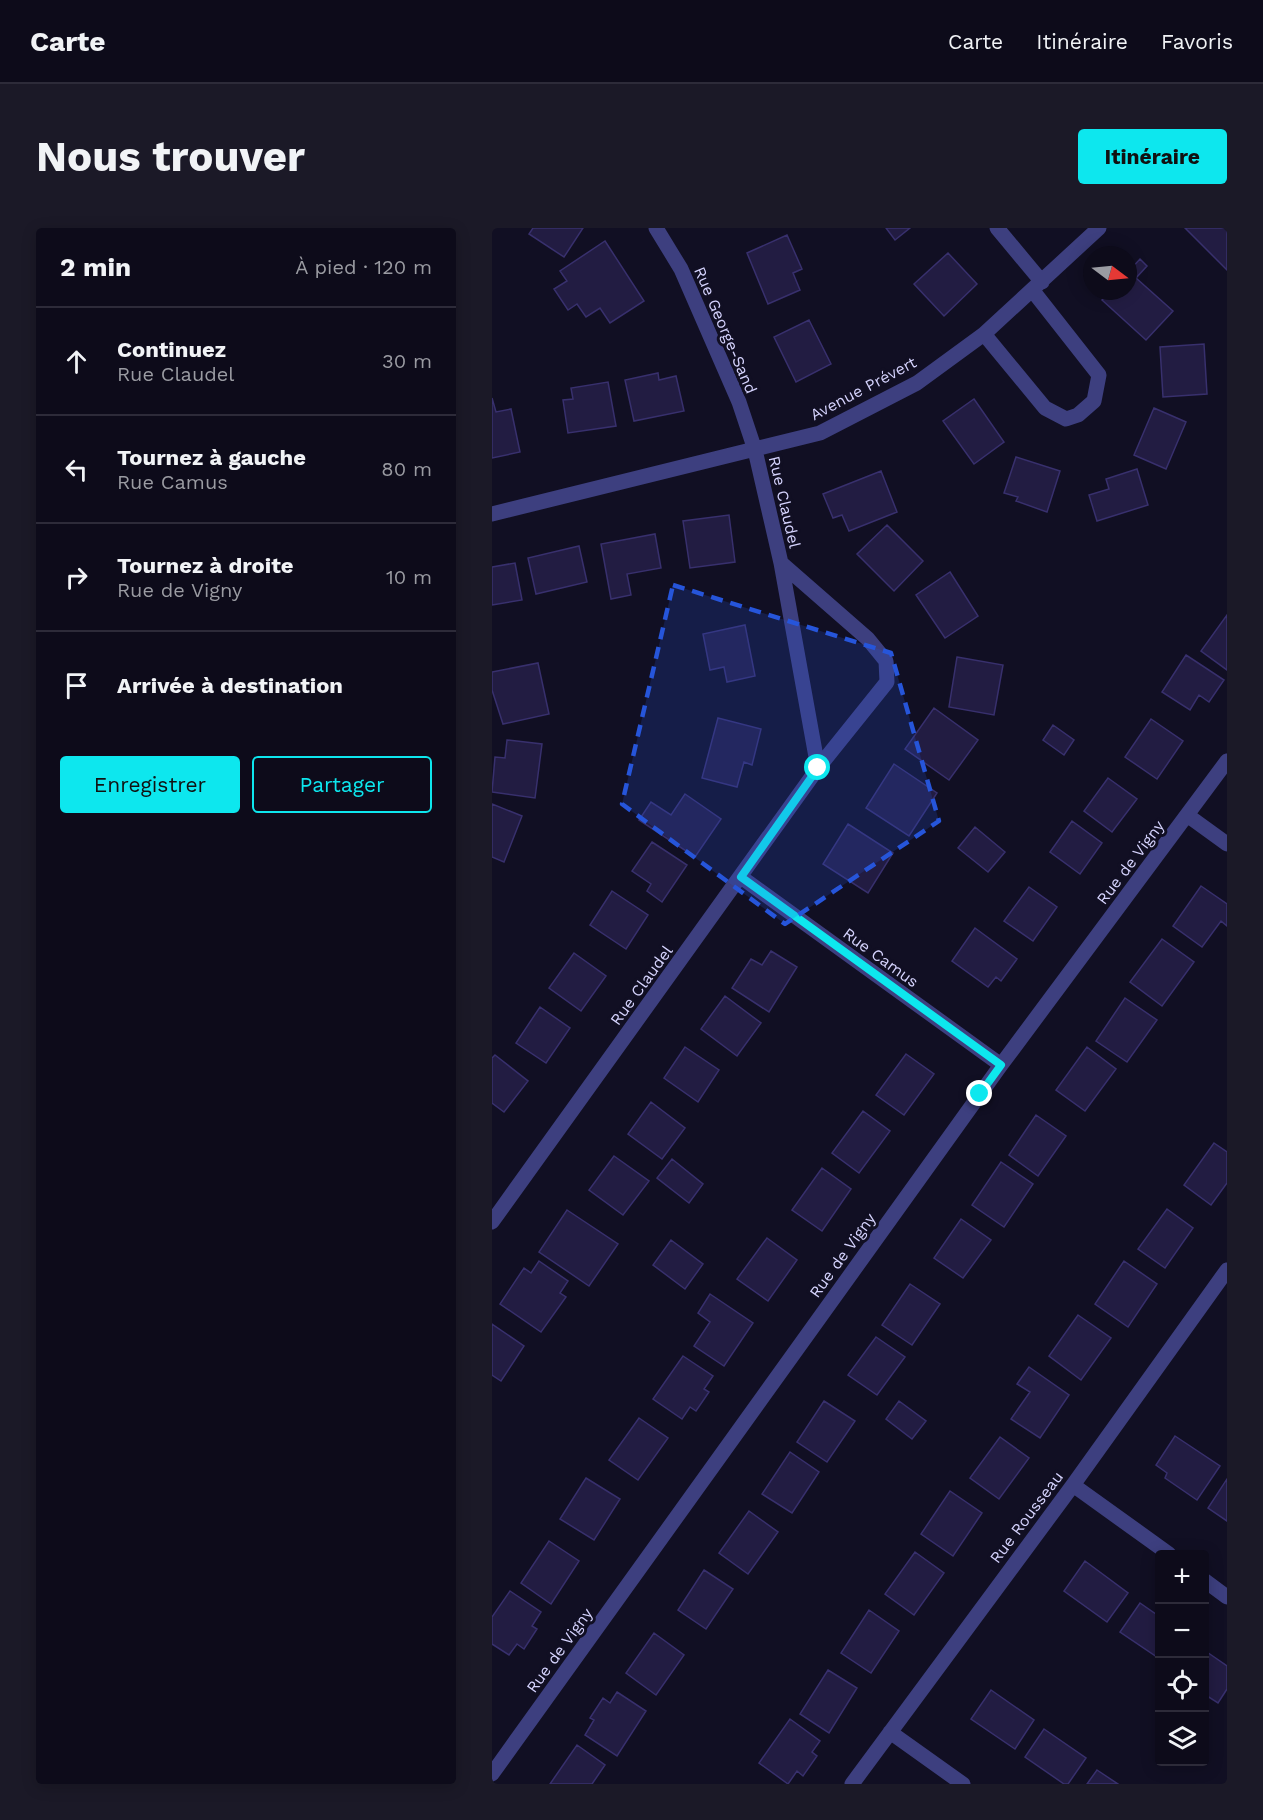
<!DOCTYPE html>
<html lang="fr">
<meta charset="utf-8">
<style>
:root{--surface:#0d0b1a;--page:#1b1927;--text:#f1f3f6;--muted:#9a9ba2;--line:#2d2b39;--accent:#0de7ee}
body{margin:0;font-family:"Work Sans",sans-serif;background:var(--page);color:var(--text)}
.controls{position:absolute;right:18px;bottom:18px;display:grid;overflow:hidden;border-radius:6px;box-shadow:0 3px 15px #0003}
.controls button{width:54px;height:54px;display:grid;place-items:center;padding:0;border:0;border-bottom:2px solid var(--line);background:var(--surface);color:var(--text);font:30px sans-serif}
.compass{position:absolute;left:591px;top:18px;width:54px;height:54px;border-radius:50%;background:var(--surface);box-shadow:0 3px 15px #0003;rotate:106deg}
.stop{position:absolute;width:18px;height:18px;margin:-14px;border:4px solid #0de7ee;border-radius:50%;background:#fff}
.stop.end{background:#0de7ee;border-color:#fff;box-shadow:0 2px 6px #0008}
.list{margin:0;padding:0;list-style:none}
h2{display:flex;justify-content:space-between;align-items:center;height:78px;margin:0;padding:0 24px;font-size:26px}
h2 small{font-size:20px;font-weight:400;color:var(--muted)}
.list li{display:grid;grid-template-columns:39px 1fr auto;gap:18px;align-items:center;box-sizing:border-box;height:108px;padding:0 24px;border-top:2px solid var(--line)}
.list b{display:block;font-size:22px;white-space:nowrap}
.list p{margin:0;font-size:20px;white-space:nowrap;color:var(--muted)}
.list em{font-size:20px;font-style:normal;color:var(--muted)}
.actions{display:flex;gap:12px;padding:18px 24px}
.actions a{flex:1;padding:14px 0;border:2px solid var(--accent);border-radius:6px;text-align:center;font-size:21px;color:var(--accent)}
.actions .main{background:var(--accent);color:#111}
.icon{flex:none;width:33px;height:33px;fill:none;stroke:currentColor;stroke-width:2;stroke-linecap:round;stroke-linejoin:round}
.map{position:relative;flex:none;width:735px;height:1556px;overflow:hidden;border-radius:6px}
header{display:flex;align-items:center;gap:36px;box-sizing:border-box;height:84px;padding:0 30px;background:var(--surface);border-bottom:2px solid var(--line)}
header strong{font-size:28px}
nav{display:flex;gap:33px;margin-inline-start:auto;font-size:21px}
.intro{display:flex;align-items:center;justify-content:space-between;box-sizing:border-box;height:144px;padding:0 36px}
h1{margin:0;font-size:42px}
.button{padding:15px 27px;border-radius:6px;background:var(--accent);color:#111;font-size:21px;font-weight:700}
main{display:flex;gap:36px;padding:0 36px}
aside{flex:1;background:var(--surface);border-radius:6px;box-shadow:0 3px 15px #0003}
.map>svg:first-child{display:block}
</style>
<header>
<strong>Carte</strong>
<nav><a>Carte</a><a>Itinéraire</a><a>Favoris</a></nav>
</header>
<div class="intro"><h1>Nous trouver</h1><a class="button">Itinéraire</a></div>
<main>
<aside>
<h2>2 min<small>À pied · 120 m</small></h2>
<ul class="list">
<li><svg class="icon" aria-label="ahead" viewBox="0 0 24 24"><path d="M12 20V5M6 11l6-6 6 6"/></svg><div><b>Continuez</b><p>Rue Claudel</p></div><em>30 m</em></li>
<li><svg class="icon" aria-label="left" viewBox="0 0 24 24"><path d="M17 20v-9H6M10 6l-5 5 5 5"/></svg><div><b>Tournez à gauche</b><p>Rue Camus</p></div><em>80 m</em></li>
<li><svg class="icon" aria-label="right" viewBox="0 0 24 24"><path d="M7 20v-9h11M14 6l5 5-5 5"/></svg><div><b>Tournez à droite</b><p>Rue de Vigny</p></div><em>10 m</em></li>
<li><svg class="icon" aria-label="arrive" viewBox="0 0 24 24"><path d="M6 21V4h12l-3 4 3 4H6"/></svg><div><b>Arrivée à destination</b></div></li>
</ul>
<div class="actions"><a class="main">Enregistrer</a><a>Partager</a></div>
</aside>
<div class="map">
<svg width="735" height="1556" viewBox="0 0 735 1556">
<rect width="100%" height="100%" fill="#110f23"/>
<!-- building -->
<path fill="#221c42" stroke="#38306d" stroke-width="1.5" d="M41,0H91L72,29L37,6Z
M394,0H418L403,12Z
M693,0H735V42Z
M295,7L310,41L301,45L308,62L276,76L255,25Z
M113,13L152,73L118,95L108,80L94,89L85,76L76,82L62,61L75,53L68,43Z
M456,25L485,56L452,88L422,56Z
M648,31L655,38L644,50L681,83L654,112L610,72L619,63H636V44Z
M317,92L339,136L304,154L282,109Z
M712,116L715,166L671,169L668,119Z
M166,145L167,152L184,148L192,183L142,193L133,152Z
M116,154L124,198L76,205L71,172L81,171L79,160Z
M0,170L4,184L19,181L28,224L0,230Z
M482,171L512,214L482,236L451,193Z
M662,180L694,194L674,241L642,227Z
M524,229L568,243L555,284L524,273L526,269L512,265Z
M645,241L656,277L605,293L597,267L617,261L614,251Z
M389,243L405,284L357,303L350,287L341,290L331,266Z
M237,287L243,334L198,340L191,293Z
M395,297L431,333L402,363L365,326Z
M163,306L169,340L135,346L139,367L119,371L109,316Z
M87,318L95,354L44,366L36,330Z
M23,335L30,372L0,377V339Z
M458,344L486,388L453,410L424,367Z
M735,387V442L709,423Z
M253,397L263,448L235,454L232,439L218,442L211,406Z
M694,427L732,452L717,474L707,467L698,482L670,464Z
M465,429L511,437L502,487L457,479Z
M46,435L57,486L11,496L0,462V444Z
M442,480L486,512L457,552L413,521Z
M226,490L269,501L260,537L252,534L245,559L210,550Z
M659,491L691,513L665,551L633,529Z
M561,497L582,512L572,527L551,512Z
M15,512L50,516L43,570L0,564L3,529L13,530Z
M402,536L445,565L417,608L374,580Z
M616,550L645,571L620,604L592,583Z
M193,566L229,591L203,629L147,592L159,574L179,587Z
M0,576L30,588L12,634L0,629Z
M580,593L610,615L588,646L558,624Z
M356,596L401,625L376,665L331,636Z
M483,599L513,624L496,644L466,620Z
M160,614L195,637L170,674L155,663L159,656L140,643Z
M709,658L735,676V698L729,693L710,719L681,698Z
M537,659L565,679L541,713L512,693Z
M120,663L156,687L134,721L98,697Z
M483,700L525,731L509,753L504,749L496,759L460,733Z
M670,711L702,734L670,778L638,754Z
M279,723L305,739L277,784L240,760L259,731L270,737Z
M82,725L114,748L89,783L57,760Z
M233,768L269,795L245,828L209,801Z
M633,770L665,792L635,834L604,813Z
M48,779L78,800L54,835L24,815Z
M193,819L227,842L206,874L172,850Z
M595,819L624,841L593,883L564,862Z
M414,826L442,846L412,887L384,867Z
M3,827L36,853L12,884L0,875V830Z
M159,874L193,900L170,931L136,906Z
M371,883L398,903L367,945L340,925Z
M544,887L574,908L546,948L517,927Z
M722,915L735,924V955L719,977L692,957Z
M122,928L157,953L131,987L97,962Z
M180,931L211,956L197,975L165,950Z
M509,934L541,956L512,999L480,977Z
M330,940L359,961L330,1003L300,982Z
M675,981L701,1000L673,1040L646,1021Z
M75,982L126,1016L97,1058L47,1024Z
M469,991L499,1012L471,1050L442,1030Z
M275,1010L305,1032L276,1073L245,1051Z
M179,1012L211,1036L193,1061L161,1037Z
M47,1033L76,1053L68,1065L74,1069L49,1104L8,1076L32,1040L39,1045Z
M632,1033L665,1056L636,1099L603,1076Z
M418,1056L448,1076L420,1117L390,1097Z
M218,1066L261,1095L232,1138L202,1118L218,1094L206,1085Z
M586,1087L619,1110L589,1152L557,1128Z
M0,1096L32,1118L9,1153L0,1147Z
M384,1109L413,1129L385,1167L356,1147Z
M191,1128L221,1148L212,1161L217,1164L204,1183L198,1179L190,1191L161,1171Z
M537,1139L577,1167L548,1210L519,1191L538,1164L525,1156Z
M332,1173L363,1193L335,1234L305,1214Z
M407,1173L434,1193L420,1211L394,1191Z
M147,1190L176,1210L146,1252L117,1232Z
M683,1208L728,1238L705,1272L673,1250L675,1245L664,1237Z
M508,1209L537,1230L507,1271L478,1250Z
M298,1224L327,1244L300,1285L270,1266Z
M94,1250L128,1271L102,1312L68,1291Z
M735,1251V1293L716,1280Z
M458,1263L490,1285L461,1328L429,1306Z
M257,1283L286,1304L256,1346L227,1325Z
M57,1313L87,1333L59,1376L29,1355Z
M423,1324L452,1345L422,1387L393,1366Z
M593,1333L636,1365L615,1394L572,1363Z
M212,1342L241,1361L214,1401L186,1382Z
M18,1363L49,1384L40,1398L45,1401L32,1421L25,1416L17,1427L0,1416V1389Z
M648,1375L668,1389V1431L628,1404Z
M377,1382L407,1403L379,1445L349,1425Z
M162,1405L192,1427L164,1467L134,1445Z
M712,1422L735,1438V1461L726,1475L712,1466Z
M336,1442L365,1460L337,1505L308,1486Z
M499,1462L542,1492L523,1521L479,1491Z
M125,1464L154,1483L125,1528L93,1507L102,1492L98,1490L111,1470L118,1475Z
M298,1491L328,1513L320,1524L325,1528L311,1548L305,1543L296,1556L267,1535Z
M552,1501L594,1530L576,1556H572L533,1529Z
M85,1517L113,1537L100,1556H58Z
M605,1542L626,1556H595Z"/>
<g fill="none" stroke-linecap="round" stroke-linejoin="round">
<!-- street -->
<path stroke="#3d3f7f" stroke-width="15" d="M164,0L189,41L247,174L263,222L289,335L326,540
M505,0L550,54
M492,106L553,180L574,191L586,187L602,173L607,147L541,63
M0,286L328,205L425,155L492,106L607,0
M695,587L735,616
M249,649L509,837
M0,994L326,540L395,454L394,433L376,411L289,335
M581,1257L677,1326
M712,1352L735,1369
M398,1504L471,1556
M0,1546L509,837L735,533
M360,1556L581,1257L735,1042"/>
</g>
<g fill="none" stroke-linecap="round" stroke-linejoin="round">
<!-- route -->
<path stroke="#0de7ee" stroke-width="8" d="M326,540L249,649L509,837L488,866"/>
</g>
<!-- marked area -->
<path fill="#2655da" fill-opacity="0.2" stroke="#2655da" stroke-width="4.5" stroke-dasharray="12 8" stroke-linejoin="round" d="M181,357L399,425L447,593L293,696L130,576Z"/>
<g text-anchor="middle" stroke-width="6" stroke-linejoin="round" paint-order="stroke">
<!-- street labels -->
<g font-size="16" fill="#d5d3fd" stroke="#110f23">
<text transform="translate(234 102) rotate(67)" y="6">Rue George-Sand</text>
<text transform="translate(371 160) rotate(-28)" y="6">Avenue Prévert</text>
<text transform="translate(293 274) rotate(77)" y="6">Rue Claudel</text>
<text transform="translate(638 634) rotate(-53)" y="6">Rue de Vigny</text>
<text transform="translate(389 729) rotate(36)" y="6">Rue Camus</text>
<text transform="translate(149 757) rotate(-54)" y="6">Rue Claudel</text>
<text transform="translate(350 1027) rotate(-54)" y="6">Rue de Vigny</text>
<text transform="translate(534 1289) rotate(-53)" y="6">Rue Rousseau</text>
<text transform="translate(67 1422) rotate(-54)" y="6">Rue de Vigny</text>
</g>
</g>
</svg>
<div class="controls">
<button>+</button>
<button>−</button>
<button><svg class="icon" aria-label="locate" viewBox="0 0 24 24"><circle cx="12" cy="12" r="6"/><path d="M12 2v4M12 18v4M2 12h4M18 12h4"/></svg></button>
<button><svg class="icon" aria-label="layers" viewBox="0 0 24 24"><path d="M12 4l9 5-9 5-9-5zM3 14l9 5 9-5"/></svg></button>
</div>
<svg class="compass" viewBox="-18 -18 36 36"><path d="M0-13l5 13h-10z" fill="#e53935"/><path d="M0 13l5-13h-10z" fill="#9a9ba2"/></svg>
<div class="stop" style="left:326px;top:540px"></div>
<div class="stop end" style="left:488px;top:866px"></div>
</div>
</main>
